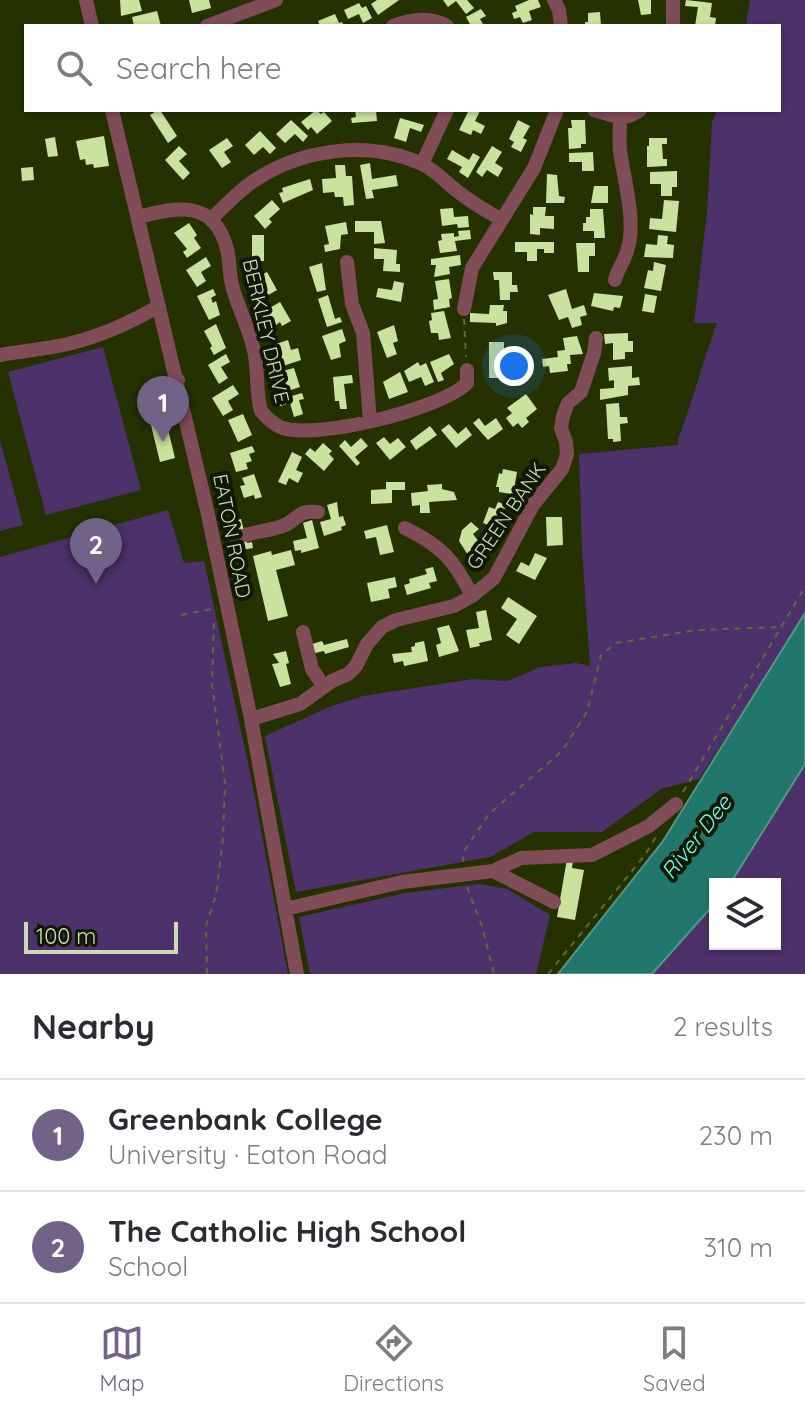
<!DOCTYPE html>
<meta charset="utf-8">
<style>
:root{--surface:#fff;--page:#f7f7f7;--text:#2b2b33;--muted:#7c7c81;--line:#e1e1e2;--accent:#716288}
body{margin:0;font-family:Quicksand,sans-serif;background:var(--page);color:var(--text)}
.controls{position:absolute;right:24px;bottom:24px;display:grid;overflow:hidden;border-radius:0px;box-shadow:0 2px 6px #0004}
.controls button{width:72px;height:72px;display:grid;place-items:center;padding:0;border:0;border-bottom:2px solid var(--line);background:var(--surface);color:var(--text);font:40px sans-serif}
.scale{position:absolute;left:24px;bottom:20px;width:154px;box-sizing:border-box;padding-left:8px;border:4px solid #cddab8;border-top:0;font-size:22px;line-height:28px;white-space:nowrap;color:#cddab8;-webkit-text-stroke:6px #111801;paint-order:stroke}
.you{position:absolute;left:514px;top:366px;width:28px;height:28px;margin:-20px;border:6px solid #fff;border-radius:50%;background:#1a73e8;box-shadow:0 0 0 12px #1a73e833}
.badge{display:grid;place-items:center;width:52px;height:52px;border-radius:50%;background:var(--accent);color:#fff;font-size:26px;font-weight:700}
.pin{position:absolute;translate:-50% -66px;filter:drop-shadow(0 2px 4px #0008)}
.pin::after{content:'';position:absolute;top:42px;width:28px;height:24px;background:inherit;clip-path:polygon(0 0,100% 0,50% 100%)}
.list{margin:0;padding:0;list-style:none}
h2{display:flex;justify-content:space-between;align-items:center;height:104px;margin:0;padding:0 32px;font-size:34px}
h2 small{font-size:26px;font-weight:400;color:var(--muted)}
.list li{display:grid;grid-template-columns:52px 1fr auto;gap:24px;align-items:center;box-sizing:border-box;height:112px;padding:0 32px;border-top:2px solid var(--line)}
.list b{display:block;font-size:30px;white-space:nowrap}
.list p{margin:0;font-size:26px;white-space:nowrap;color:var(--muted)}
.list em{font-size:26px;font-style:normal;color:var(--muted)}
.icon{flex:none;width:44px;height:44px;fill:none;stroke:currentColor;stroke-width:2;stroke-linecap:round;stroke-linejoin:round}
.map{position:relative;flex:none;width:805px;height:974px;overflow:hidden}
.search{position:absolute;background:var(--surface);box-shadow:0 2px 6px #0004;left:24px;right:24px;top:24px;height:88px;display:flex;align-items:center;gap:20px;box-sizing:border-box;padding:0 28px;border-radius:0px;color:var(--muted);font-size:30px}
.sheet{height:328px;background:var(--surface)}
nav{display:flex;justify-content:space-around;align-items:center;box-sizing:border-box;height:112px;border-top:2px solid var(--line);background:var(--surface);font-size:22px;color:var(--muted)}
nav a{display:grid;justify-items:center;gap:4px}
nav .on{color:var(--accent)}
.map>svg:first-child{display:block}
</style>
<div class="map">
<svg width="805" height="974" viewBox="0 0 805 974">
<rect width="100%" height="100%" fill="#253200"/>
<!-- green -->
<path fill="#4d316b" d="M750,0H805V615L699,779L661,789L602,832H534L490,857L296,892L265,736L329,707L363,696L473,679L508,681L540,667L576,663L590,666L582,550L579,454L678,445V439C693,400 703,361 717,323H694L707,212L712,122L717,110H779V26H746Z
M103,347L141,490L46,515L8,372Z
M0,440L23,525L0,531Z
M168,510L184,563L204,561L251,777L288,974H0V557Z
M805,764V974H651L715,895V944H775V884H723Z
M479,884L507,889L550,915L536,974H310L299,917L405,893Z"/>
<!-- water -->
<path fill="#22776d" stroke="#559584" stroke-width="2" d="M805,613V764L730,884H715V903L652,974H558L663,841Z"/>
<!-- building -->
<path fill="#cae29d" d="M120,0H139L142,11L121,16Z
M189,0H209L211,8L192,13Z
M377,0H399L378,15L371,4Z
M443,0H467L474,8L466,14L456,1L448,7Z
M529,0H538L541,7L529,11L532,20L523,23L520,17L514,19L512,13L517,11L515,6Z
M638,0H651V14L641,15Z
M686,0L712,3L710,17L716,18L715,26H695L698,7L685,6Z
M359,3L362,8L366,6L372,18L363,23L359,14L348,19L344,10Z
M481,9L486,16L480,19L484,26H471L466,17Z
M157,11L161,26H134L132,17Z
M600,12L601,26H585V22H588V13Z
M335,14L339,23L342,22L344,26H320L318,21Z
M158,110H160L177,136L168,143L150,115Z
M316,110L321,114L324,112L332,121L317,134L311,127L308,130L301,122Z
M355,110H376L377,121L352,123L351,118L356,117Z
M469,110L480,111L475,121L485,126L481,134L473,130L471,135L459,130Z
M400,118L424,125L421,132L410,128L406,142L394,138Z
M291,120L308,136L303,142L295,134L285,143L276,134Z
M518,120L530,126L523,138L527,140L521,152L511,147L514,142L509,139Z
M571,120H585L586,144H581V148L569,149L568,128H572Z
M260,131L276,148L270,154L263,147L254,155L245,145Z
M104,136L109,166L94,168L93,164L86,165L85,159L80,160L76,141Z
M55,137L58,156L48,157L45,139Z
M227,138L233,146L224,152L231,162L222,168L209,150Z
M649,138H667V144H662L663,159H667V166L647,167V146H649Z
M179,146L187,154L179,161L190,173L183,180L165,160Z
M492,146L502,152L495,163L503,168L498,177L487,170L482,177L476,172Z
M452,150L469,160L473,153L480,157L468,178L459,172L462,167L447,159Z
M593,152L594,171H582V162H569V153Z
M370,163L372,179L396,175L398,186L372,190L374,198L366,199L360,165Z
M335,165H345L346,176H352L354,205L344,206L343,197H335L334,192L323,193L322,179L336,178Z
M33,167L34,180L22,181L21,168Z
M677,171V187H672V196H661V184H650V172Z
M547,174L557,175L559,196L565,197L564,203H546Z
M310,179L313,190L283,203L279,193L283,192L282,188Z
M594,186H608V203H591Z
M272,200L280,209L269,219L272,222L265,229L254,216Z
M664,200L679,201L676,232L649,229L650,218L662,219Z
M533,207H546L545,216H554V229L540,228V235L530,234V214L533,215Z
M453,208L454,217L468,216L469,227L458,228L457,224L442,226L440,209Z
M590,209H603L605,238H594V231H583V223H586V217H590Z
M355,221H381L385,243L374,244V232H355Z
M346,222L348,234L341,235L340,249L325,252L324,245L329,244L325,226Z
M189,223L197,235L194,238L201,248L187,258L183,252L187,249L174,233Z
M470,230L471,239L455,241L457,251L440,253L438,241L442,240L441,234L454,233V237L459,236L458,231Z
M252,235H264V261H252Z
M658,235L668,236L667,244L674,245L673,258L644,257L646,244L657,245Z
M515,242H554V253H544V249H537V261H527V252H515Z
M576,243H595V256H589V272H578Z
M374,248L397,250L396,264H400V272L383,271L384,259H374Z
M460,255L461,265L449,267L450,274L434,277L436,265H431V259Z
M206,257L211,266L201,272L206,281L197,287L186,270Z
M654,262L666,265L661,291L644,288L648,270L653,271Z
M322,263L326,290L317,292L309,267Z
M267,272L277,290L265,297L254,279Z
M493,272H512V285H517L518,292H510V300H500L499,280H494Z
M449,279L452,298L449,299L450,307L434,310L433,300L438,299L435,281Z
M394,281L404,283L401,302L376,297L378,288L392,290Z
M213,289L216,295L211,298L213,303L216,301L220,315L209,320L197,296Z
M566,289L572,309L584,305L587,315L580,317L582,325L572,328L568,317L559,320L548,295Z
M594,293L623,296L620,308L614,307L613,311L591,306Z
M645,294L657,296L654,313L642,311Z
M328,295L335,319L340,317L342,322L327,327L318,299Z
M280,302L291,321L282,326L280,322L276,325L272,317L265,321L261,313Z
M490,305H504L503,311H507V323L496,326V323L470,322V313L489,314Z
M444,311L451,338L439,340L438,333H431L429,321L432,320L431,313Z
M216,324L226,348L214,355L210,348L212,346L204,331Z
M394,325L398,341L393,343L397,354L387,358L377,332Z
M342,329L346,341L339,344L341,357L331,360L322,336Z
M628,333V341H633V352H625V359L613,360V343L605,344L604,334Z
M577,336L583,354L570,355L571,364H567L568,371L550,373L549,366L543,367L542,359L558,357L557,351L565,350L563,338Z
M288,340L291,350L298,348L301,360L274,369L271,359L280,356L276,344Z
M489,342H504V378H489Z
M226,354L230,362L221,367L228,378L219,384L208,365Z
M449,354L454,364L441,373L444,380L438,382L430,362Z
M418,362L420,366L426,363L434,382L425,386L421,377L409,382L404,371Z
M632,366V378L639,377L640,385L628,386V395L600,400V389L614,388V380L609,381L608,368Z
M294,368L300,387L288,391L284,377L276,379L275,373Z
M400,372L408,392L389,399L383,382Z
M352,375L353,383L344,384L347,409H340L339,401H335L333,377Z
M233,385L239,394L228,401L233,410L223,416L212,398Z
M302,393L304,399L299,400L303,414L294,417L290,403L280,406L278,400Z
M526,394L537,409L526,418L529,422L522,428L518,423L513,427L506,418L512,413L507,408Z
M619,403L620,417H627L628,423L620,424L621,441L613,442V439H608L606,404Z
M243,414L252,435L238,442L228,420Z
M479,418L485,426L496,418L503,429L488,440L473,423Z
M166,421L175,458L160,462L151,425Z
M449,424L458,434L466,427L472,435L456,448L441,430Z
M430,426L437,435L416,450L410,441Z
M384,437L390,444L398,438L406,447L390,460L376,443Z
M361,438L368,446L355,457L360,463L357,466L339,446L345,440L351,447Z
M323,443L332,451L329,454L334,459L324,471L305,454L310,448L315,452Z
M252,446L255,452L249,454L252,461L246,463L248,469L236,472L230,453Z
M292,452L302,457L296,470L303,473L298,483L289,478L286,485L278,482Z
M503,469L517,472L514,489L524,491L522,503L510,500L511,494L499,492V487H496L499,473L502,474Z
M254,474L262,497L255,499L254,495L244,498L240,486L245,485L242,478Z
M386,482H405V490H392V503L371,504V490L386,489Z
M442,484V489L454,492L457,500L429,502L430,513H420V505L412,506L411,493L428,491L427,485Z
M337,502L339,517L343,516L346,525L341,527L342,530L324,536L320,522L331,519L327,505Z
M498,502L506,505L498,526L501,527L498,535L486,531L488,525L483,523L489,507L495,509Z
M546,517H562L563,545L547,546Z
M241,519L247,543L252,542L253,548L236,551L229,522Z
M312,520L319,548L301,553V550L295,551L293,541L307,538L303,523Z
M471,522L479,529L473,534L484,549L487,547L491,554L475,566L459,541L462,530Z
M387,525L394,552L380,555L376,537L366,539L364,531Z
M291,550L295,565L276,570L288,616L268,621L253,556L271,551L272,555Z
M535,553L547,558L535,580L516,571L521,562L529,566Z
M433,567L437,581L429,583L431,588L407,595L404,585L410,583L409,579L427,574L425,569Z
M395,577L397,587L388,589L390,598L371,602L367,583Z
M508,597L537,616L519,644L506,635L517,619L501,608Z
M486,610L492,640L479,643L480,646L470,648L466,630L479,628L476,612Z
M449,625L459,651L439,657L436,645L441,643L437,628Z
M347,639L349,647L325,654L324,651L315,653L312,644L322,641L324,645Z
M424,641L428,661L404,666L403,661L394,663L392,654L412,652L411,647L415,646V643Z
M286,651L289,663L286,664L291,684L280,687L272,664L279,663L273,654Z
M567,859L573,860L572,868L584,870L575,920L557,917Z"/>
<g fill="none" stroke-linecap="round" stroke-linejoin="round">
<!-- minor-tunnel -->
<path stroke="#3e4b1c" stroke-width="14" stroke-dasharray="14 7" stroke-linecap="butt" d="M229,538L246,535"/>
<!-- path -->
<path stroke="#5c693c" stroke-width="2" stroke-dasharray="6 6" stroke-linecap="butt" d="M464,319L466,357
M181,615L217,608
M683,792L805,587
M463,862L464,851L489,814L562,751L587,712L601,655L616,643L696,630L781,627
M467,887L482,926L494,974
M207,974L206,926L216,895L223,838L225,783L212,684L214,621L216,618
M548,974L645,855L657,835"/>
<!-- minor -->
<path stroke="#804c58" stroke-width="14" d="M86,0L92,26
M554,0L559,10L561,26
M207,26L276,0
M393,26C411,19 430,16 447,26
M673,26V0
M112,110L207,510L251,719L297,974
M594,110C613,115 623,123 640,110
M422,164L447,110
M138,217C178,207 214,199 227,249C230,261 229,273 232,285C238,309 251,331 255,356C258,374 256,393 261,411C266,417 272,423 280,427C314,441 442,409 467,383V370
M212,218C224,207 235,195 248,185C297,149 367,139 422,164C437,171 448,185 461,194C474,204 488,212 502,220
M347,262L352,304L363,333L370,421
M615,280C617,270 624,262 627,251C637,223 624,180 620,151C619,140 620,129 620,119
M464,309L472,268L534,168L557,110
M0,355C22,351 46,349 68,344C101,336 130,323 159,306
M158,418L153,400L159,389L178,380
M405,528C441,546 454,559 472,596
M246,535C258,531 276,530 287,524C302,515 298,511 318,512
M303,632L312,669L324,687
M251,719L300,704L332,681L348,674L356,666L367,644L382,627L396,620L454,606L472,596L494,578L533,505L562,469L567,455L566,442L561,428L563,416L568,403L581,392L594,353L596,338
M493,871L554,902
M285,909L402,882L493,871L521,858L592,855L649,826L676,804"/>
</g>
<g text-anchor="middle" stroke-width="8" stroke-linejoin="round" paint-order="stroke">
<!-- street labels -->
<g font-size="20" fill="#cddab8" stroke="#111801">
<text transform="translate(266 331) rotate(77)" y="7">BERKLEY DRIVE</text>
<text transform="translate(506 516) rotate(-56)" y="7">GREEN BANK</text>
<text transform="translate(232 536) rotate(79)" y="7">EATON ROAD</text>
</g>
<!-- water labels -->
<g font-size="22" font-style="italic" fill="#69ffed" stroke="#111801">
<text transform="translate(696 837) rotate(-52)" y="8">River Dee</text>
</g>
</g>
</svg>
<div class="controls">
<button><svg class="icon" aria-label="layers" viewBox="0 0 24 24"><path d="M12 4l9 5-9 5-9-5zM3 14l9 5 9-5"/></svg></button>
</div>
<div class="scale">100 m</div>
<div class="you"></div>
<div class="pin badge" style="left:163px;top:442px">1</div>
<div class="pin badge" style="left:96px;top:584px">2</div>
<div class="search"><svg class="icon" aria-label="search" viewBox="0 0 24 24"><circle cx="10" cy="10" r="6"/><path d="M15 15l6 6"/></svg>Search here</div>
</div>
<section class="sheet">
<h2>Nearby<small>2 results</small></h2>
<ul class="list">
<li><span class="badge">1</span><div><b>Greenbank College</b><p>University · Eaton Road</p></div><em>230 m</em></li>
<li><span class="badge">2</span><div><b>The Catholic High School</b><p>School</p></div><em>310 m</em></li>
</ul>
</section>
<nav>
<a class="on"><svg class="icon" aria-label="map" viewBox="0 0 24 24"><path d="M3 6l6-2 6 2 6-2v14l-6 2-6-2-6 2zM9 4v14M15 6v14"/></svg>Map</a>
<a><svg class="icon" aria-label="directions" viewBox="0 0 24 24"><path d="M12 3l9 9-9 9-9-9zM9 14v-3h6M13 9l2 2-2 2"/></svg>Directions</a>
<a><svg class="icon" aria-label="saved" viewBox="0 0 24 24"><path d="M7 4h10v16l-5-4-5 4z"/></svg>Saved</a>
</nav>
